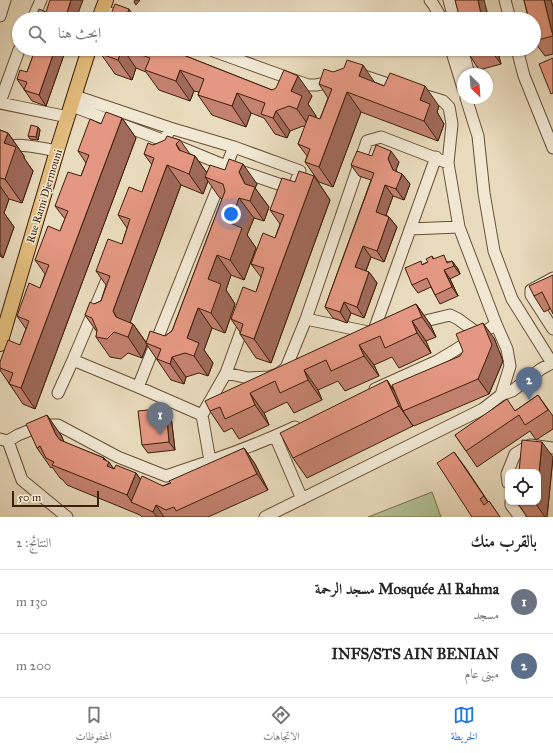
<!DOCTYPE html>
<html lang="ar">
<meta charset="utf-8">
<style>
:root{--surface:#fff;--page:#f2f2f2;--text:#222;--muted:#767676;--line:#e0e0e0;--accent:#1a73e8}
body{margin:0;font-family:"IM FELL Great Primer",Amiri,serif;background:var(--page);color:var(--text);direction:rtl}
.controls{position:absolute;right:12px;bottom:12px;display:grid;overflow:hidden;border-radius:8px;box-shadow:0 1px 3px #0004}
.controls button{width:36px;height:36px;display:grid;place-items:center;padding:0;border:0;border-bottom:1px solid var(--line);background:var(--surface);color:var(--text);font:20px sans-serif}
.compass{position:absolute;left:457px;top:68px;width:36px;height:36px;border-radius:50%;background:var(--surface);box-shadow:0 1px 3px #0004;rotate:155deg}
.scale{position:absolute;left:12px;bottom:10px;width:87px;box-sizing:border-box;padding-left:4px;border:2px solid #3e1f09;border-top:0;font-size:11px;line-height:14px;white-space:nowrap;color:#3e1f09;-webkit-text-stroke:3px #f1e8d4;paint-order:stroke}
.you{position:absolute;left:231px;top:214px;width:14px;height:14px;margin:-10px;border:3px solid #fff;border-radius:50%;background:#1a73e8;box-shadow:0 0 0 6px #1a73e833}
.badge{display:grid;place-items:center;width:26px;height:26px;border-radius:50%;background:var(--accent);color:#fff;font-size:13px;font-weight:700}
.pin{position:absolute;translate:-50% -33px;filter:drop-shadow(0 1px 2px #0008)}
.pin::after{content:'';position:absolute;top:21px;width:14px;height:12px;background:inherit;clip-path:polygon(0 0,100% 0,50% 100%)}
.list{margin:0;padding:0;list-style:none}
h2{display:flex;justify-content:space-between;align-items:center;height:52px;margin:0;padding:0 16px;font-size:17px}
h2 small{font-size:13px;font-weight:400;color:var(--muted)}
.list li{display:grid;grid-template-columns:26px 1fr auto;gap:12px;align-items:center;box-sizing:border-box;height:64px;padding:0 16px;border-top:1px solid var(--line)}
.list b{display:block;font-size:15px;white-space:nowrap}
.list p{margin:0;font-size:13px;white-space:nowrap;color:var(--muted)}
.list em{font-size:13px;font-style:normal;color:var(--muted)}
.icon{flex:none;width:22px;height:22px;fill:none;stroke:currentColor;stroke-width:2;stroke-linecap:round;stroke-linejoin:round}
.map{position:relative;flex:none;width:553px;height:517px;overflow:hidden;direction:ltr}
.search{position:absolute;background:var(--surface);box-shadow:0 1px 3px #0004;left:12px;right:12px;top:12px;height:44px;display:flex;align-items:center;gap:10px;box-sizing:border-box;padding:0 14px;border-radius:22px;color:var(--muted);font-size:15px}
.sheet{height:180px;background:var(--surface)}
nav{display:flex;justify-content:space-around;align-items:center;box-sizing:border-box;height:56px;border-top:1px solid var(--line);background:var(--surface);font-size:11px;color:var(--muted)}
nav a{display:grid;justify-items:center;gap:2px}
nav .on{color:var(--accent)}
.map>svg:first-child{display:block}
</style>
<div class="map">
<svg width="553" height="517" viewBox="0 0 553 517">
<rect width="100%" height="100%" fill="#e9dbbd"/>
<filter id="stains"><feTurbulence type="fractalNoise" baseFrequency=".005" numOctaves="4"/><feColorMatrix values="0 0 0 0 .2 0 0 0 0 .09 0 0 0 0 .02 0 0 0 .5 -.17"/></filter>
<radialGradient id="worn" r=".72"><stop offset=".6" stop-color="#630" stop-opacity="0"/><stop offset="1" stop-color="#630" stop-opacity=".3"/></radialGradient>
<!-- green -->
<path fill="#b1c195" stroke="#78704f" d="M432,492L441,517H368Z"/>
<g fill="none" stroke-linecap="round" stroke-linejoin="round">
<defs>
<path id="minor" d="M430,0L433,4L442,19
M449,0L454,19
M505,0L510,19
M101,10L126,19
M35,14L41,0
M0,16L5,0
M208,49L308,85H316L332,82
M451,49L463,88
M462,49L469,74
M517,49L524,76L553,148
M357,77L364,76L400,88
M75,96L170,128L234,147L300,171L295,184
M466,98L478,136L484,193L494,251L512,299L552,363L541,369L512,391L501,395
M0,102L19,50
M0,103L68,117
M72,106L165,141L226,166L293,189
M0,149C18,141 39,148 57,151
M160,153L170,128
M410,229L459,227
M553,278L531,290V295L553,329
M306,319L367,141L381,137L448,163
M413,324L450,315L458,319L480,335
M373,333L436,157
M73,360L138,387L202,415
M226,373L245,321
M138,387L234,147
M375,389L437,361L480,335L496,324
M58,393L73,360L111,270
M275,436L302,499
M0,439L8,441L18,435L43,425H58L118,457L166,476L210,461L202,415L226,373L248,378L269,377L278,374L286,368L306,319L373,333
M8,441L22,480L67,517
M210,461C239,451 267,440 295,427
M508,483L507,474L515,454L530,445L553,448
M511,502V505L520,517
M265,517L483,409L501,395L510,366L507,349L496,324L459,227L448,163L452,124L449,107L443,101L420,94"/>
<path id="major" d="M99,19L106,0
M0,344L59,144L89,49"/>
</defs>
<!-- minor casing -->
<use href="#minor" stroke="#694e36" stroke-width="13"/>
<!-- major casing -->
<use href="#major" stroke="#3e1f09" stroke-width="16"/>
<!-- minor -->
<use href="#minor" stroke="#f1e8d4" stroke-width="11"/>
<!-- major -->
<use href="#major" stroke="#e4be7e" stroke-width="14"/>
</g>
<!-- wall -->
<path fill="#c48270" stroke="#3e1f09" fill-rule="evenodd" d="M524,0H551L553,7V54L545,56L534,41Z
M28,49H66L46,106L32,101L17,79L27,72L33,56Z
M104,49H168L272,90L312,96L308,104L316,116V118L320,119L328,98L319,84L333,72L374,82L439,106L437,112L444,124L438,141L361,112L333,187L319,182L305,162L307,156L298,144L305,127L303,126L290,131L287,138L275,134L264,118L251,113L246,127L212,115L198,95L199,92L194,91L190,101L159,90L146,72L136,68L132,80L115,74L101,54Z
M467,49H497L501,64L479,70L469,54Z
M122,118L136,138L35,409L23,404L0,370V362L20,345L26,329L17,316L40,288L45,274L35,260L60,231L65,219L55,206L81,176L86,163L78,151L101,124Z
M38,127L40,130L38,140L30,139L28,136Z
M0,130L8,133L24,156V158L33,171L22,203L9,199L4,213L14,227L3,258L0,256Z
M180,140L190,154L195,156L207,173L257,184L255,188L269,207L264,221L254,218L247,235L256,248L244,280L231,275L226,290L235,304L225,333L212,328L204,350L213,363L208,376L199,373L186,377L184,384L171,380L147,345L142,358L128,353L121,359L110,357L96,337L97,332L85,315L94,304L101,301L106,285L96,271L122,244L127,228L118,215L142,192L152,165L144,154L153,145ZM208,181L219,197L222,199L172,331L165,336L146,342L133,324L130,322L181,185L203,194Z
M399,162L396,170L397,172L402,174L410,184L404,200L393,196L386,215L389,217L397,227L384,262L371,257L366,271L369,272L377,283L364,318L351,313L347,323L333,318L325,307L371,180L359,176L351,165Z
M314,176L330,200L271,363L256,358L240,334V332L231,319L256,292L261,277L251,264L275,238L280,224L270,210L295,182Z
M432,256L434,259L449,262L452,261L458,269L460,274L450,279L458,296L440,304L435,295L431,287L418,293L412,285L423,264L428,262Z
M553,275L550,309L544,312L534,296Z
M416,304L430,324L436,337L426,341L431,353L399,368L392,357L374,365L379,376L345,391L338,381L318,390L322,400L294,413L287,402L264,413L269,425L239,439L232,428L224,432L210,411Z
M494,338L503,361L489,394L414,426L413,425V426L307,478L293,458L387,380L395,393L460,356Z
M538,395L553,416V429L536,440L530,431L477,467L455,435L515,411Z
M166,408L171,416L175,450L148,453L142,445Z
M61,435L64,442L104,458L114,469L136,473L141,480L163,486L244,448L255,464L268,490L208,517H142L140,515L67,485L63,480L60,478L52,467L51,468L37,448Z
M454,452L488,502L489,501L500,517H472Z
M553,457L547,517H527L517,502Z"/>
<!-- shaded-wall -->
<path fill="#a06a5b" stroke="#3e1f09" d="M71,0H83L76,19H65Z
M135,0H140L136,5L134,2Z
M478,0H484L489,19H482Z
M544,0H551L553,7V35Z
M129,9L136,19H125Z
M55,49H66L46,106L39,95Z
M122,49H123L136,68L132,80L118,60Z
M490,49H497L501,64Z
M363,65L377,86L359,76Z
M180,70L194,91L190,101L176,81Z
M298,76L312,96L308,104L316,116L311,129L297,109L291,91Z
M425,86L439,106L437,112L444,124L438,141L424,121L420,100Z
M347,92L361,112L333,187L319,167Z
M237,93L251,113L246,127L232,106Z
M276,111L290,131L287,138L273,118Z
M122,118L136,138L35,409L21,388Z
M38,127L40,130L38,140L36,137Z
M8,133L24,156V158L33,171L22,203L5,179L4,143Z
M176,144L190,165L195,156L209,176L205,177L208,181L203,194L189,174Z
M391,151L399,162L396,170L400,180L402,174L410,184L404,200L396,189L393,170L388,159Z
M243,164L257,184L255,188L269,207L264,221L250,201L245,184L239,172Z
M167,165L181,185L127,331L133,324L147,344L146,343L147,345L142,358L128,337L113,311Z
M314,176L330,200L271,363L254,339Z
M385,185L393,196L383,223L376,212Z
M0,186L9,199L4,213L14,227L3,258L0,253Z
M239,198L254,218L247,235L256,248L244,280L230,260V223Z
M389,217L397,227L384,262L377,251Z
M363,246L371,257L363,278L355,267Z
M217,255L231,275L226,290L235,304L225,333L211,313L208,279Z
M452,261L458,269L460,274L454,266Z
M444,270L450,279L458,296L452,287Z
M369,272L377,283L364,318L357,307Z
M344,302L351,313L347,323L340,312Z
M416,304L430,324L436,337L422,317Z
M198,308L212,328L204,350L213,363L208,376L194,356L187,338Z
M412,321L426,341L431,353L417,333Z
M483,323L494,338L503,361L489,394L478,379Z
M359,345L374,365L379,376L364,356Z
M172,357L186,377L184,384L170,364Z
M304,370L318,390L322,400L308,380Z
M387,380L401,401L403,411L413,426L399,406Z
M250,393L264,413L269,425L255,405Z
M166,408L171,416L175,450L169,442Z
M47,415L61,435L70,456L56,435Z
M542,442L553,457L547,517H545L536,504V502H538V485Z
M244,448L255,464L268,490L257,474Z
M454,452L465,467L495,512L484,496Z
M104,458L108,464L109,462L123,482L107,466L103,459Z
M136,473L150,494L132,502L127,495Z
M156,505L164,517H157L153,512Z"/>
<!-- building -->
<path fill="#e49782" stroke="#3e1f09" d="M50,0H71L65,19H35L39,9L46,12Z
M455,0H478L482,19H460Z
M524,0H544L553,36L534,41V19H529Z
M115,4L129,9L125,19H109Z
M414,14L417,19H407Z
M98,15L108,19H97Z
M33,49H55L39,95L24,90L27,82L17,79L20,70L27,72L35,50Z
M104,49H122L118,60L101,54Z
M125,49H168L272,90L276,88L284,70L298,76L291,91L302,96L297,109L289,106L276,111L273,118L261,114L265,103L237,93L232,106L198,95L204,79L180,70L176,81L145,70L150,58Z
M467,49H490L469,54Z
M553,58V93L551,94L539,64Z
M347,60L363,65L359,76L384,86L390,73L425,86L420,100L430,104L424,121L347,92L319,167L305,162L310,149L298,144L309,115L320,119L332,89L319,84L324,69L333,72L344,68Z
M106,112L122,118L21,388L9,384L13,373L0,368V362L8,340L20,345L29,321L17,316L29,283L40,288L49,265L35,260L48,226L60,231L68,211L55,206L68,172L81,176L89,155L78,151L90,119L101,124Z
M31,125L38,127L36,137L28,136Z
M0,130L8,133L4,143L16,147L5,179L0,178Z
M167,136L180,140L176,144L179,150L195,156L189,174L167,165L113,311L116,317L133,324L128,337L114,332L107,339L96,337L97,330L92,318L85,315L90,302L94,304L101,301L110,276L96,271L108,239L122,244L130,219L118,215L129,187L142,192L154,158L144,154L148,143L153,145L165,140Z
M376,145L391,151L388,159L393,170L402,174L396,189L385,185L376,212L389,217L377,251L363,246L355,267L369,272L357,307L344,302L340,312L325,307L374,173L351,165L357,151L372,156Z
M229,159L243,164L239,172L245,184L255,187L250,201L239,198L230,223L242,228L230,260L217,255L208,279L221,284L211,313L198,308L187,338L199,343L194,356L185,353L172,357L170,364L157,359L161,349L146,343L150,331L165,336L172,331L225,191L223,184L205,177L210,165L225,170Z
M299,171L314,176L254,339L240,334L243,324L231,319L243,287L256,292L264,268L251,264L263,233L275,238L284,215L270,210L282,178L295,182Z
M444,255L447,263L452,261L454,266L444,270L452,287L435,295L427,278L412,285L405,268L421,261L422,265L428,262L426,259L432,256L433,259Z
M553,275V314L542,292L534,296L529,286Z
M416,304L422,317L412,321L417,333L385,348L380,336L359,345L364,356L331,371L326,360L304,370L308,380L280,393L275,381L250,393L255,405L225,419L220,407L210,411L205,401Z
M483,323L492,345L478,379L403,411L392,385L460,356L463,351L456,334Z
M387,380L399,406L293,458L280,433Z
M538,395L548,410L525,425L519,415L466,451L455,435L507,399L515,411Z
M166,408L169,442L142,445L138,411Z
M47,415L56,435L60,440L104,458L103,459L109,462L107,466L114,469L116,465L136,473L127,495L52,465L54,462L46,458L40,446L37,448L26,424Z
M522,440L542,442L538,485V472H519Z
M244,448L257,474L176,511L174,507L166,510L156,505L153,512L131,502L142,476L163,486L171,483L169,481Z
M454,452L484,496L480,499L484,505L489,501L500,517H472L437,463Z
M517,502H536V504Z"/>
<g text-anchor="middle" stroke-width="3" stroke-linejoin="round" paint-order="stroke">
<!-- street labels -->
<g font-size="11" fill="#3e1f09" stroke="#f1e8d4">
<text transform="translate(44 196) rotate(-73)" y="4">Rue Rami Djermouni</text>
</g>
</g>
<rect width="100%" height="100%" filter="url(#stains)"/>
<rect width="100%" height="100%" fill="url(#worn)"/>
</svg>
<div class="controls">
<button><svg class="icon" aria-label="locate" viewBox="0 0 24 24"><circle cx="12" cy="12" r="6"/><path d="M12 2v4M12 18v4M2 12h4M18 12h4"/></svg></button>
</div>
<svg class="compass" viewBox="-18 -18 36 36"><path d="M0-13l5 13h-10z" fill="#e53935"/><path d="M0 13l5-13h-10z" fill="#767676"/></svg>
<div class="scale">50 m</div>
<div class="you"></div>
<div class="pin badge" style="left:160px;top:435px;background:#6b7280">1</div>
<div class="pin badge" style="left:529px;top:400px;background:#5c6f8a">2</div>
<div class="search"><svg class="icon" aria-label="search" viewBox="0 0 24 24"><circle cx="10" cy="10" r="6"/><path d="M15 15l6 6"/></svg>ابحث هنا</div>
</div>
<section class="sheet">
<h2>بالقرب منك<small>النتائج: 2</small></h2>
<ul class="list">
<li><span class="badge" style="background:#6b7280">1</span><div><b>Mosquée Al Rahma مسجد الرحمة</b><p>مسجد</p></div><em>130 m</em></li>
<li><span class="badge" style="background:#5c6f8a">2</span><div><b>INFS/STS AIN BENIAN</b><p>مبنى عام</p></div><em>200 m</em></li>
</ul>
</section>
<nav>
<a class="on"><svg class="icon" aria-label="map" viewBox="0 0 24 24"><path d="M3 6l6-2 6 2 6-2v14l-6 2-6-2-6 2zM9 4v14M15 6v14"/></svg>الخريطة</a>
<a><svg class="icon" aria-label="directions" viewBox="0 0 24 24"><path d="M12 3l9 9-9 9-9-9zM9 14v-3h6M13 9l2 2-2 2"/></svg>الاتجاهات</a>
<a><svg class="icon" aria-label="saved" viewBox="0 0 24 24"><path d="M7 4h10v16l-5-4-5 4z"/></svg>المحفوظات</a>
</nav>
